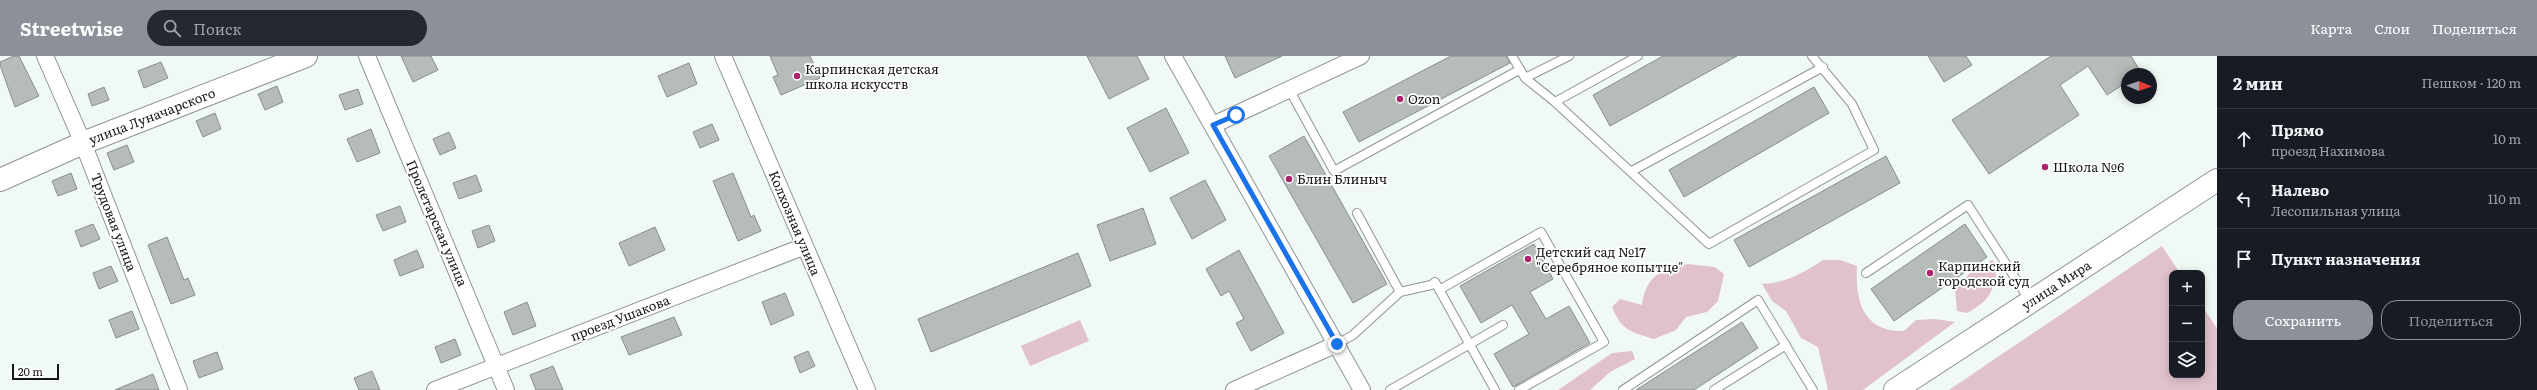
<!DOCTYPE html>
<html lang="ru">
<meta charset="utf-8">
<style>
:root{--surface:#171b24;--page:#242831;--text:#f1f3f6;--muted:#9ea1a6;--line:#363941;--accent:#8c9099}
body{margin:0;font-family:Literata,serif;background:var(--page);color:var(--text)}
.controls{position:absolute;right:12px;bottom:12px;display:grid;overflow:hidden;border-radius:8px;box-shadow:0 2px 10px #0003}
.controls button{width:36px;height:36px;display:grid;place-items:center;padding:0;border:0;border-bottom:1px solid var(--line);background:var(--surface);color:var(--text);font:20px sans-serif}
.compass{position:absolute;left:2121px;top:12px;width:36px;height:36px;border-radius:50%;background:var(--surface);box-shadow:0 2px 10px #0003;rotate:92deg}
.scale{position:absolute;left:12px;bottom:10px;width:47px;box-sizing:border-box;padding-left:4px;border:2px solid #151716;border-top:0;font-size:11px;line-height:14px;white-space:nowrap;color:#151716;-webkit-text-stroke:3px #fff;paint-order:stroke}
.stop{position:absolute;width:12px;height:12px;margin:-9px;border:3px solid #1a73e8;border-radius:50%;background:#fff}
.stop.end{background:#1a73e8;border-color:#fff;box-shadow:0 1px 4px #0008}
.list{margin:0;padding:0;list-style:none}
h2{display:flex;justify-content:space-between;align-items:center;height:52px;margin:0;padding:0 16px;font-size:17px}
h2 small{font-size:13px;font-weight:400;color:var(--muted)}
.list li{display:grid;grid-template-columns:26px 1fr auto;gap:12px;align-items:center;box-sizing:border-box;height:60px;padding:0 16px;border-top:1px solid var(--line)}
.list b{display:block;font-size:15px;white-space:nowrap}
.list p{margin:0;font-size:13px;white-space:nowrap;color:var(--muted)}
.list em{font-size:13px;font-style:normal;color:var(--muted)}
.actions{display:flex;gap:8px;padding:12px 16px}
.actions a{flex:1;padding:9px 0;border:1px solid var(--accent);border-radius:16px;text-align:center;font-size:14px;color:var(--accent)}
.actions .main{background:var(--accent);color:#fff}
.icon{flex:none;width:22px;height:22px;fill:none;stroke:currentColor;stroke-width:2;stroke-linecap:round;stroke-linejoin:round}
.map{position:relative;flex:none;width:2217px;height:334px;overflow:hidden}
header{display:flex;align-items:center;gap:24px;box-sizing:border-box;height:56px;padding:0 20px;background:var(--accent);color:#fff}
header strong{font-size:19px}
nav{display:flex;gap:22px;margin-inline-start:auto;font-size:14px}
.search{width:280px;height:36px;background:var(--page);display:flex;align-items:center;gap:10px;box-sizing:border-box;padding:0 14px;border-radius:22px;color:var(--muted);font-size:15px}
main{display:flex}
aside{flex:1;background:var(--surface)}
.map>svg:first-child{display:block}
</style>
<header>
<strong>Streetwise</strong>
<div class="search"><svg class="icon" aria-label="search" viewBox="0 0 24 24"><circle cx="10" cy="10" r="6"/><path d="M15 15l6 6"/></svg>Поиск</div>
<nav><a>Карта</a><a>Слои</a><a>Поделиться</a></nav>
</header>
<main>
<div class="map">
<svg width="2217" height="334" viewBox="0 0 2217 334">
<rect width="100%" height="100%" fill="#f1f9f4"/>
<!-- green -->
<path fill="#e1c1cc" d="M2162,190L2180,217H2172V319H2202V250L2217,272V334H1949Z
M1823,204H1840L1857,210C1855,245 1863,276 1904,275L1916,264L1935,263L1955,266L1863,334H1828L1818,291L1801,282L1786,255L1772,245L1762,228C1788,226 1801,218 1823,204Z
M1992,204L1997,208C1996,233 1989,246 1967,257L1957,255L1955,233L1969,218Z
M1688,208L1715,211L1724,218L1718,245L1707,256L1686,261L1676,274L1654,283C1631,276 1622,275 1612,251L1620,243L1642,249C1646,219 1662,213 1688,208Z
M1080,264L1089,285L1030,310L1021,290Z
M1632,295L1635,303L1610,316L1590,334H1558L1612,297Z"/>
<!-- building -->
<path fill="#b6bdb8" stroke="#888e8a" d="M14,0H19L39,40L15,51L0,9V6Z
M401,0H431L438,14L413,26Z
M770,0H810L820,22L781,39L773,21L778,19Z
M1087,0H1137L1149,23L1109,43Z
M1225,0H1282L1235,22Z
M1451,0H1507L1510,7L1359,86L1343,56Z
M1663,0H1737L1610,70L1593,39Z
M1928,0H1966L1972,9L1944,26Z
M2051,0H2131L2142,18H2127V26L2107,39L2088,10L2060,29L2079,59L1989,118L1952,64Z
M161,6L168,22L144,32L138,15Z
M689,7L697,28L667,41L658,20Z
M277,30L283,46L265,54L258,38Z
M104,31L109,44L92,50L88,38Z
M1814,31L1829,57L1684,141L1669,114Z
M358,33L363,48L345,54L339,39Z
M1166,52L1189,97L1150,116L1127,72Z
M215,57L221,73L203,81L196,65Z
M712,68L719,84L700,92L693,76Z
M371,73L380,97L357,106L347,83Z
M449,76L456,92L440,99L433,83Z
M1304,80L1387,228L1353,247L1269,100Z
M127,89L134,106L114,114L107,97Z
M1886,100L1900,127L1749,211L1734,184Z
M71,117L77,133L58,140L52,125Z
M733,117L751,161L754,159L761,175L738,185L713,125Z
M476,119L482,135L459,143L453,127Z
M1205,124L1226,164L1192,183L1170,142Z
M400,150L406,166L383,175L376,159Z
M1143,152L1156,188L1110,205L1097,169Z
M93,168L100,183L81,191L75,175Z
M1965,168L1987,201L1894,265L1871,233Z
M489,169L495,185L478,192L472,175Z
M655,171L665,194L629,210L619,187Z
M167,181L184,224L188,222L195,239L171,248L148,189Z
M1534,188L1553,223L1530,236L1546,263L1569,250L1590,287L1513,331L1494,298L1529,278L1512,249L1481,267L1460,230Z
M417,194L424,211L400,220L394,204Z
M1239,194L1284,277L1251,295L1236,267L1244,263L1229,235L1221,240L1206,213Z
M1078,197L1091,230L931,296L918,263Z
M111,210L118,225L99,233L93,217Z
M785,237L794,259L771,269L762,246Z
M527,246L536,270L513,279L504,256Z
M132,255L139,273L116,282L109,264Z
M674,261L682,279L629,299L621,281Z
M1742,266L1758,292L1694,334H1636Z
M455,283L461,299L441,307L435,291Z
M808,295L815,310L800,317L794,301Z
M217,296L223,313L199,322L193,305Z
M553,310L563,334H536L530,319Z
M372,315L380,334H359L354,322Z
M153,318L159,334H115Z"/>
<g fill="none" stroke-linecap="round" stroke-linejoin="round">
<defs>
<path id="lane" d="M1512,0L1525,22L1555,46L1709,188L1874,94L1852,48L1812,0
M1525,22L1569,0
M1289,33L1334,115L1519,14
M1555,46L1638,0
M1632,115L1823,11
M1357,157L1400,236
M1866,217L1968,149L2030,245
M1439,234L1541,176L1604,286L1519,334
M1337,288L1353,279L1400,236L1431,229L1435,226L1495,334
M1390,334L1503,269
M1623,334L1758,244L1813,334
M1714,334L1786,289"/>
<path id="street" d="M45,0L83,87L179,334
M367,0L506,334
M723,0L867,334
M1173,0L1362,334
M1213,69L1361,0
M435,334L805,190
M1234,334L1337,288"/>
<path id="secondary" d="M0,124L83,87L306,0
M1895,334L2217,124"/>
</defs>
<!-- lane casing -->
<use href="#lane" stroke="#8f9591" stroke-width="10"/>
<!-- street casing -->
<use href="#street" stroke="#8f9591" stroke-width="18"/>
<!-- secondary casing -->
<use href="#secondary" stroke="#8f9591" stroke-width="24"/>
<!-- lane -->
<use href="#lane" stroke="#fff" stroke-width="8"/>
<!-- street -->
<use href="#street" stroke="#fff" stroke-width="16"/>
<!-- secondary -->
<use href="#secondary" stroke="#fff" stroke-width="22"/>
</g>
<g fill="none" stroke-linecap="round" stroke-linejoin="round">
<!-- route -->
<path stroke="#1a73e8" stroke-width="5" d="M1236,59L1213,69L1337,288"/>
</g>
<!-- markers -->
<g fill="#ac256a" stroke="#fff" stroke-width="1.5">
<circle cx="797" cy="20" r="4"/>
<circle cx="1400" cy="43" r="4"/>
<circle cx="2045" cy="111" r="4"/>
<circle cx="1289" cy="123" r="4"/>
<circle cx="1528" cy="203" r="4"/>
<circle cx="1930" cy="217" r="4"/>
</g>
<g text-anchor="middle" stroke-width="3.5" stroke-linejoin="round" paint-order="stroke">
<!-- poi labels -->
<g font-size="13" fill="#151716" stroke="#fff" text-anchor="start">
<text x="805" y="18">Карпинская детская<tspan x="805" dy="15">школа искусств</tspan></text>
<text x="1408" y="48">Ozon</text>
<text x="2053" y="116">Школа №6</text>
<text x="1297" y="128">Блин Блиныч</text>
<text x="1536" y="201">Детский сад №17<tspan x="1536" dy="15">"Серебряное копытце"</tspan></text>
<text x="1938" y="215">Карпинский<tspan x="1938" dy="15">городской суд</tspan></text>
</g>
<!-- street labels -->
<g font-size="13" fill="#151716" stroke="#fff">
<text transform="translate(152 60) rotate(-21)" y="5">улица Луначарского</text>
<text transform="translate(114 166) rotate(69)" y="5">Трудовая улица</text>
<text transform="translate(437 167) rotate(67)" y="5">Пролетарская улица</text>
<text transform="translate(795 167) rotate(67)" y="5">Колхозная улица</text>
<text transform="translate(2056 229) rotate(-33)" y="5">улица Мира</text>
<text transform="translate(620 262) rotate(-21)" y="5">проезд Ушакова</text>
</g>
</g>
</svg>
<div class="controls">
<button>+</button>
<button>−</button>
<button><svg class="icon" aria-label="layers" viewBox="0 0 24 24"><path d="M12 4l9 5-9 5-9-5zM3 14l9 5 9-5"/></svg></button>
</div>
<svg class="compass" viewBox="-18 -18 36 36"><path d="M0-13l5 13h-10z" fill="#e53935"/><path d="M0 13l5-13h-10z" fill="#9ea1a6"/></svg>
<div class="scale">20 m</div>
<div class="stop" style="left:1236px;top:59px"></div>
<div class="stop end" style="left:1337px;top:288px"></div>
</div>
<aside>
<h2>2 мин<small>Пешком · 120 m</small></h2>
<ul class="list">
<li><svg class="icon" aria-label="ahead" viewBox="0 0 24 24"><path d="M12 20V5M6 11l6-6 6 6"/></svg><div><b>Прямо</b><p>проезд Нахимова</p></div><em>10 m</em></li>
<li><svg class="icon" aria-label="left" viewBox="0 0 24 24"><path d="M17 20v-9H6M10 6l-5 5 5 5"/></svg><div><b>Налево</b><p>Лесопильная улица</p></div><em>110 m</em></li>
<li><svg class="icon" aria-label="arrive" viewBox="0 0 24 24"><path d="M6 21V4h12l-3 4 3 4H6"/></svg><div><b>Пункт назначения</b></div></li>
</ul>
<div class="actions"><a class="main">Сохранить</a><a>Поделиться</a></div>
</aside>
</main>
